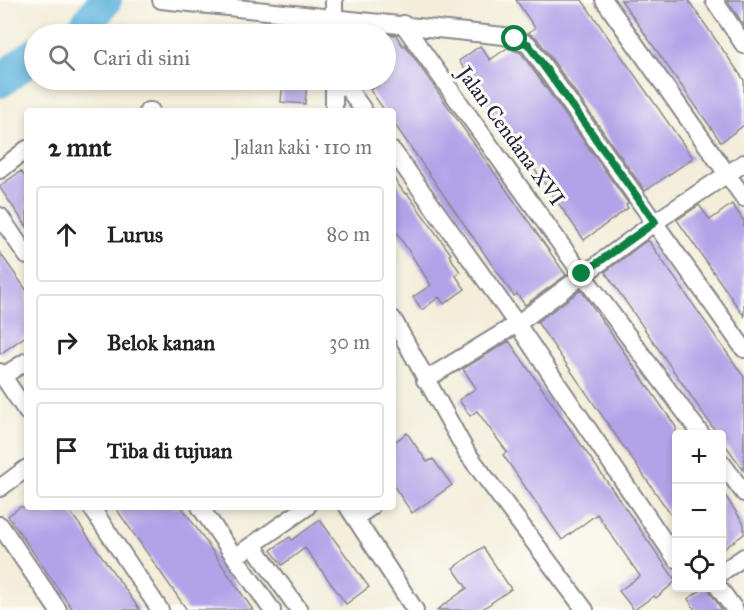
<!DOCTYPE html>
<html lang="id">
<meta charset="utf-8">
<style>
:root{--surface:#fff;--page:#f2f2f2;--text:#222;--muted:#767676;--line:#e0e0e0}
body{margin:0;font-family:"IM FELL Great Primer",serif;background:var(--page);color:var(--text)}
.controls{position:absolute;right:18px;bottom:18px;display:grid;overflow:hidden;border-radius:6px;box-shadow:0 3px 9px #0003}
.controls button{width:54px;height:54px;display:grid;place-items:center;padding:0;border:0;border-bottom:2px solid var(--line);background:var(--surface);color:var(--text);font:30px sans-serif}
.stop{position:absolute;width:18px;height:18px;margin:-14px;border:4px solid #0b8043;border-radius:50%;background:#fff}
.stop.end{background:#0b8043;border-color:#fff;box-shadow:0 2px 6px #0008}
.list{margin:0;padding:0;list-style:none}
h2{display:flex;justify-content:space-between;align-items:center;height:78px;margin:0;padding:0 24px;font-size:26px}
h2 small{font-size:20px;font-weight:400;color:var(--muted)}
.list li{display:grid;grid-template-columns:39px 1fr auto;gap:18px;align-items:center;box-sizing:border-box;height:96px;margin:0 12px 12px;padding:0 12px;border:2px solid var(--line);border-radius:6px}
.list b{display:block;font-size:22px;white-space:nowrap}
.list em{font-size:20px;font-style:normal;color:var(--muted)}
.icon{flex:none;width:33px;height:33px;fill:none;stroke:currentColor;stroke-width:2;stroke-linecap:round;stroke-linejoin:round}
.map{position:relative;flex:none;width:744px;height:610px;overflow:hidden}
.search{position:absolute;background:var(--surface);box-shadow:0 3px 9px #0003;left:24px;top:24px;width:372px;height:66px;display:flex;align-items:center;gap:15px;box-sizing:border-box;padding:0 21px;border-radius:33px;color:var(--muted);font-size:22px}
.panel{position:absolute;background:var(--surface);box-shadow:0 3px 9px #0003;left:24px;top:108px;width:372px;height:402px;border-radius:6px}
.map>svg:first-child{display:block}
</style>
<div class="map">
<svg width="744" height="610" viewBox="0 0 744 610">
<rect width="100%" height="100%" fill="#fdfcf7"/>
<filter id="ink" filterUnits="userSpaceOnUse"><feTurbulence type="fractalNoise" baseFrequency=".0167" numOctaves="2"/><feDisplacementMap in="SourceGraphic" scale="12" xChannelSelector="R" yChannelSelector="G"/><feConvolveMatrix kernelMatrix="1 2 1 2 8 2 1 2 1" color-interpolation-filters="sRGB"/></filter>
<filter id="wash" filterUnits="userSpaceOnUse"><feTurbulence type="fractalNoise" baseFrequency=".008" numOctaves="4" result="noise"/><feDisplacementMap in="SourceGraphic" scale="24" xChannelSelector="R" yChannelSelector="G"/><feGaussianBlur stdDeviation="1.35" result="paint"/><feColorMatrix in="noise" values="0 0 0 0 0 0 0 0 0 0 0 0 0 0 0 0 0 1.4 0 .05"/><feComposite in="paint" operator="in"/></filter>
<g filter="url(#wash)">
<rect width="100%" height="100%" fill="#f3edd9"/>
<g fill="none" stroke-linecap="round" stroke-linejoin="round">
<!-- river -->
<path stroke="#5eb4db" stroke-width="34" d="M80,34L105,0
M0,81L34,55"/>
</g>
<g id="blocks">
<!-- building -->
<path fill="#b2a2e8" d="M516,0H582L693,158L645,191L537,38L528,33L535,28Z
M621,0H688L744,80V125L721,142Z
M727,0H744V26Z
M386,34L396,35L403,46L405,45L566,275L525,305L517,294L514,296L393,122V111H385L370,90L386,80Z
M480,46L490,60L507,48L521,53L628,203L626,205L628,208L584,240L459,61Z
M283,80L307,81L305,104L281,102Z
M21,171L27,180V227L0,188V186Z
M393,177L405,194L407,193L451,254L449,255L460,272L456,276L465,289L444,304L439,297L422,310L413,297L431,285L393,227Z
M732,204L744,221V316L677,220L699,205L710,220Z
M648,240L744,377V471L722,440V435H718L605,272Z
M0,253L27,291V335L0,354Z
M581,290L676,427V522L537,322Z
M509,341L676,581L656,598L654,596L634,610L619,591L640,576L597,514L562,540L503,455L507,452L477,411L470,416L459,400L476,388L463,369Z
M407,433L427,462L433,459L452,485L412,513L393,485V443Z
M722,491L744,524V534L722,550Z
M20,507H67L140,610H73L8,516Z
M115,507H182L253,610H187Z
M320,520L369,587L346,604L305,548L282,565L271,550L290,537L292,540Z
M483,547L511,589L481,610H437L467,588L453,568Z
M704,588H709L711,594L722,610H695L688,599Z"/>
</g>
</g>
<g filter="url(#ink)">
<use href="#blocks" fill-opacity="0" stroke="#8a888a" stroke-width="1.5"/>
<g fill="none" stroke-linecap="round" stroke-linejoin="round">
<defs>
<path id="street" d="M161,0L504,36L528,44L744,349
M334,0V34
M604,0L744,198
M714,0L744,45
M403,24L582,274L701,434
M334,80V111
M342,80L364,111
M148,111H151
M393,151L517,324L676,559
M0,170L27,149
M0,216L27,256
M393,319L467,453L585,610
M0,372L27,412
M3,376L27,361
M425,380L517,324L655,222L744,163
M722,463L744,493
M0,488L27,468
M91,507L160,610
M200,507L272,610
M348,507L415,610
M355,518L371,507
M0,525L58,610
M253,545L299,610
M235,557L307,507
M722,572L744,557
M719,588L735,610"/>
</defs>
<!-- street casing -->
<use href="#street" stroke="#8a888a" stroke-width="20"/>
<!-- street -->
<use href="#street" stroke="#fff" stroke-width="16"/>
</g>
</g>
<g fill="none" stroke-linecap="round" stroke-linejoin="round" filter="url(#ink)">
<!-- route -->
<path stroke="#0b8043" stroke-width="8" d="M515,39L528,44L655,222L582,274"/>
</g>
<g text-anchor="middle" stroke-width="6" stroke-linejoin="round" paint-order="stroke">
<!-- street labels -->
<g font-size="21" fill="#22223b" stroke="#fdfcf7">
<text transform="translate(511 136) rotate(54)" y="7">Jalan Cendana XVI</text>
</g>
</g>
</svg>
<div class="controls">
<button>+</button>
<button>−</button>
<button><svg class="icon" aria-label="locate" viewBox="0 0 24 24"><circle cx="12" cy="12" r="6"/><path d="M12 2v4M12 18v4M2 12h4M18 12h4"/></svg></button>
</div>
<div class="stop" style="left:515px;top:39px"></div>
<div class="stop end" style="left:582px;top:274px"></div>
<div class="search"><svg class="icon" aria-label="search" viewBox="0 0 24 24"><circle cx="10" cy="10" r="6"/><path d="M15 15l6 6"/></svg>Cari di sini</div>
<section class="panel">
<h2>2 mnt<small>Jalan kaki · 110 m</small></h2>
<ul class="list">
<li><svg class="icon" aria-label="ahead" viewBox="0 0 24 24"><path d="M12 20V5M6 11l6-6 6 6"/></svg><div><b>Lurus</b></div><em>80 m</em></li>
<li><svg class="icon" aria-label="right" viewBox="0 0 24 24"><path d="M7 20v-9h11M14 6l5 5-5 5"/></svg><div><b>Belok kanan</b></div><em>30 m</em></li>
<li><svg class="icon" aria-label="arrive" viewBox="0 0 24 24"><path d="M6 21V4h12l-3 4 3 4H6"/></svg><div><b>Tiba di tujuan</b></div></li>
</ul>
</section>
</div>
